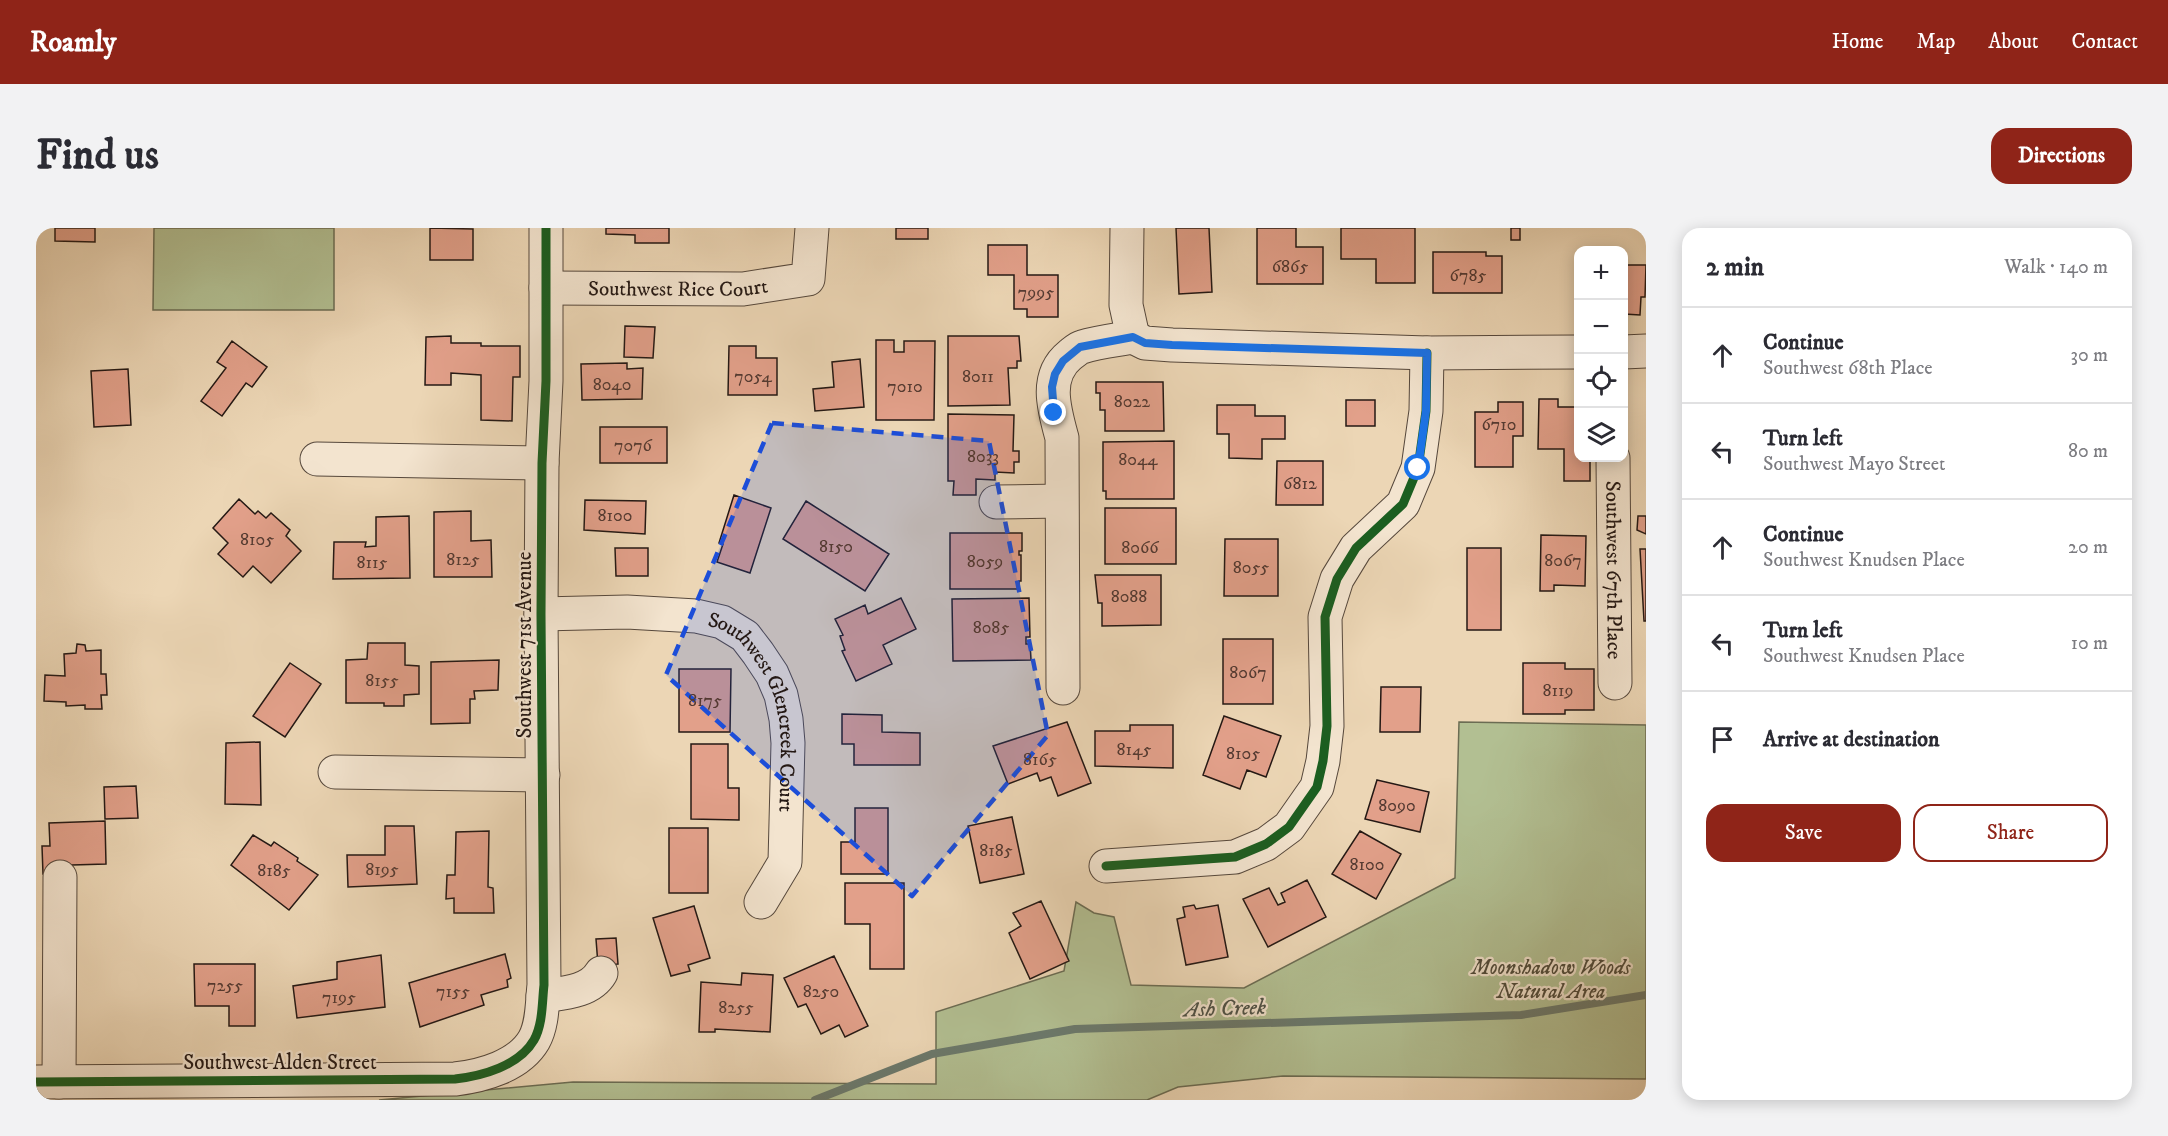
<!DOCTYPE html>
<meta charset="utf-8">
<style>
:root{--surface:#fff;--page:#f2f2f3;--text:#2b2b33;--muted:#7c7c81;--line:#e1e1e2;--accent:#8f2418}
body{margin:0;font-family:"IM FELL DW Pica",serif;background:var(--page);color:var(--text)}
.controls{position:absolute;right:18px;top:18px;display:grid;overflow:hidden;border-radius:12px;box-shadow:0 3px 15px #0003}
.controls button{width:54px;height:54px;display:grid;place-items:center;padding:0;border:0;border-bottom:2px solid var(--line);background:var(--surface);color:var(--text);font:30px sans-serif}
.stop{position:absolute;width:18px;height:18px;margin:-14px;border:4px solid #1a73e8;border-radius:50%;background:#fff}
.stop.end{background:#1a73e8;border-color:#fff;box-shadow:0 2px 6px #0008}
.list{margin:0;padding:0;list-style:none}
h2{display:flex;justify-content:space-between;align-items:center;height:78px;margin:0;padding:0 24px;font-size:26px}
h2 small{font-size:20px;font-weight:400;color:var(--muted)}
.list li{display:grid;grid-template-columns:39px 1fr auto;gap:18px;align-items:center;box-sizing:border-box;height:96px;padding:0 24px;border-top:2px solid var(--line)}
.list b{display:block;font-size:22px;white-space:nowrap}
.list p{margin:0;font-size:20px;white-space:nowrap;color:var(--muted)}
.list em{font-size:20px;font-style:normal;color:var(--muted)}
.actions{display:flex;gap:12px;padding:18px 24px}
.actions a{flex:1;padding:14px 0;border:2px solid var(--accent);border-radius:18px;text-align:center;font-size:21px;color:var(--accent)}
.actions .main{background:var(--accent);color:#fff}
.icon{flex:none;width:33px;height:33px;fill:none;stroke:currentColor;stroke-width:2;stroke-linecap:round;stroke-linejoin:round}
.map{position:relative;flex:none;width:1610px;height:872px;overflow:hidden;border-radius:18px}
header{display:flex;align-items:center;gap:36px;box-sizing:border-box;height:84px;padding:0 30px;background:var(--accent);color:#fff}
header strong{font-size:28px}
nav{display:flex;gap:33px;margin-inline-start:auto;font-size:21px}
.intro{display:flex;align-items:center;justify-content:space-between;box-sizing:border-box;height:144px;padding:0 36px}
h1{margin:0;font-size:42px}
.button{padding:15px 27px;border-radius:18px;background:var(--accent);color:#fff;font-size:21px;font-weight:700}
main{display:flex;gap:36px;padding:0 36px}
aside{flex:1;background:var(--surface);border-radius:18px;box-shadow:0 3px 15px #0003}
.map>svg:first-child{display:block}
</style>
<header>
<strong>Roamly</strong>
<nav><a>Home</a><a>Map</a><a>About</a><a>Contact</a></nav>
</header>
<div class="intro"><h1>Find us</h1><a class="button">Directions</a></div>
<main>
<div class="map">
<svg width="1610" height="872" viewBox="0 0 1610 872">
<rect width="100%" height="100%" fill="#ecd6b5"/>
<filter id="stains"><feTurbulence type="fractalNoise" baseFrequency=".00333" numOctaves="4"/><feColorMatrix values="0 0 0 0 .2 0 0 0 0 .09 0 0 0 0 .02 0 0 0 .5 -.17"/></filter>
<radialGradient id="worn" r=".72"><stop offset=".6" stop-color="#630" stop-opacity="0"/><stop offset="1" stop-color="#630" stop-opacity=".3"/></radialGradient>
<!-- green -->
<path fill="#b2bf92" stroke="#6b6c53" stroke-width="1.5" d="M118,0H298V82H117Z
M1423,494L1610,497V851L1247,848L1142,859L1111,872H343L537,854L900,856V784L1028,743L1040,674L1058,685L1078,689L1095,757L1208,760L1419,650Z"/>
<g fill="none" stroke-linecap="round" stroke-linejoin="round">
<!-- stream -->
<path stroke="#6b796c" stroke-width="8" d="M779,872L896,826L1039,801L1485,787L1610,767"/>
</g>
<!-- building -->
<path fill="#e2a08a" stroke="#241814" stroke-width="1.5" d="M19,0H59V14L19,13Z
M394,0L437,1V32H394Z
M570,0H633V15H599V7L570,6Z
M860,0H892V11H860Z
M1140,0H1173L1176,64L1143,66Z
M1221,0H1260V19H1287V56H1221Z
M1305,0H1379V55H1340V31H1305Z
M1475,0H1484V12H1475Z
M952,17H991V47H1022V89H991V81H978V47H952Z
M1397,24H1450V28H1466V65H1397Z
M1588,37H1610L1609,69H1605L1604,87L1588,86Z
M589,98L619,99L617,130L588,129Z
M415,108V115H445V118H484V149H477L476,193L445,192V147L415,145V157H389L390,109Z
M912,108H983L985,133H981V140H972L974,177L912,178Z
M840,112H858V124H868V113H899L898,192H840Z
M196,113L231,139L216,159L210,155L186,188L165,173L190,140L181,134Z
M693,118H720V130H741V167H692Z
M824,131L828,179L779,183L777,161L798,159L796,134Z
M591,135V141L607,140L606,171L546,172L545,136Z
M92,141L95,197L58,199L55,143Z
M1060,154H1127L1128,203H1069V182H1064V165H1060Z
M1503,171H1522V179H1542V230H1554V253H1528V221H1502Z
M1310,172H1339V198H1310Z
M1462,174H1487V208H1477V239H1439V184H1462Z
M1181,177H1219V188H1249V211H1226V231L1193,230V206H1181Z
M912,186L978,187L977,223H983V234H978V245L959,244V252L940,251V267H917L918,253H912Z
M564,199H631V235H564Z
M1138,213V271H1070V263H1067V214Z
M1241,233H1287V277H1240Z
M698,267L735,280L714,345L681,334L687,316L683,315Z
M203,271L219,286L222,283L230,290L235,285L254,302L250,308L265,323L235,355L217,338L207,349L182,326L192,315L177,300Z
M549,272L610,273L609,306L548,302Z
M770,273L853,326L829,363L747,311Z
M1069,280H1140V336H1069Z
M435,283V313L455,312L456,349H398V284Z
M373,288L374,350L297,351L298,314H330L329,319L340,318V289Z
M1602,288H1610V306L1601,302Z
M914,305H986V323H983V327H985V353H983V361H914Z
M1505,307L1550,308L1549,358L1518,357V363H1504Z
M1189,311H1242V368H1188Z
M579,320H612V348H580Z
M1431,320H1465V402H1431Z
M1604,321H1610V393H1608Z
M1059,347H1125V397L1066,398V375H1062Z
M865,370L880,401L847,417L856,436L820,453L806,423L809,422L804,408L807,407L799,391L829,377L832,386Z
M993,370L994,409H990V416H994L995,432L917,433L916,371Z
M1187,411H1237V476H1187Z
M332,415H369V437L383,438V466L368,467V478H348V475H310V432L331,431Z
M41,416L49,417L50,423L65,422V446H70L71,467H65L66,481H49V477L30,478V474L8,473L9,447L29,448L28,426L40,425Z
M463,432L462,462L438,463L439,471H434V495L395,496V434Z
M254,435L285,456L249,509L217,488Z
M1487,435H1529V441H1558V482H1529V486H1487Z
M643,441H695L694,504H643Z
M1345,459H1385L1384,504H1344Z
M806,486L846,487V504L884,505V537H818V516H806Z
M1188,488L1245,508L1230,549L1211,542L1204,561L1167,547Z
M1031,494L1055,555L1022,568L1015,549L1004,553L1001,545L972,556L957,518Z
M1094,497H1137V540L1059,538V503H1094Z
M224,514L225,577L189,576L190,515Z
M655,516H692V560H703V592L655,591Z
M1341,552L1393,564L1384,604L1329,591Z
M100,558L102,590L69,591L68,559Z
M819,580H852V646H805V614H819Z
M976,589L988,646L944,655L932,598Z
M69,593L70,636L36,637V645L7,646L6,618H14L13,595Z
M349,598H378L381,656L312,659L311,627H349Z
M633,600H672V665H633Z
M453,603L452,659L457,660L458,685H418V670L410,671L411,647H419L420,604Z
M1324,603L1365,626L1340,671L1296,646Z
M217,607L235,618L238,614L262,630L261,633L282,647L253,682L195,637Z
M1271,652L1290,689L1232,719L1207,671L1233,660L1242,677L1249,674L1245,665Z
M809,655H868V741H834V696H809Z
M1005,673L1033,733L994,751L973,705L985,698L977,685Z
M1158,677L1160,681L1182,677L1192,729L1150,737L1141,691L1149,689L1147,679Z
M658,678L674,730L652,737L654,743L635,748L617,690Z
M580,710L582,736L562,737L560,711Z
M469,726L475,750L471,752L472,759L445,767L448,777L384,799L373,755Z
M345,727L349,779L261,790L257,758L301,751V734Z
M798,728L832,798L809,809L803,797L785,806L770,776L762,779L748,750Z
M158,736H219V798H193V778H159Z
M706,745L737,747L734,804L679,801V804H663L665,754L705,757Z"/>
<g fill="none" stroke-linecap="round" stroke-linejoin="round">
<defs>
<g id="minor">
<path d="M1091,0L1090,77L1097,109"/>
<path id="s1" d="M510,60L707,61L772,51L776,0"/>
<path d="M1097,109L1109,115L1136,117L1391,125L1542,124"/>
<path d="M1588,124L1610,123"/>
<path id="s2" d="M1577,230L1579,455"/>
<path d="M281,231L506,235"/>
<path d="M960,274L1025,273"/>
<path id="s3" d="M505,386L591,384L660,388L686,394L709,408L722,425L736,446L745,467L750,491L752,515L749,634L725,674"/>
<path d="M1027,460L1026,210C1018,181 1008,148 1034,127C1038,124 1042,120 1046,119C1062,114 1081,112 1097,109"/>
<path d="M299,544L507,547"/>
<path d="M1070,638L1199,629L1230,616L1253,599L1281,559L1287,533L1291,498L1289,389L1301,351L1320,320L1367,276L1382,240L1390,183L1391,125"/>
<path d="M507,768C527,765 554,764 565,745"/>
<path d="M0,854L419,851C446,848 483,838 498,812C507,796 506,774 508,757L505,386L506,235L510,153V0"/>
<path d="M23,854L24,649"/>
</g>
</defs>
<!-- minor casing -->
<use href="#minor" stroke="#56483c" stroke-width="35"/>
<!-- minor -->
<use href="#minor" stroke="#f3e4cf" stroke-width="33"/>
<defs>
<path id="cycleway" d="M1070,638L1199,629L1230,616L1253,599L1281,559L1287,533L1291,498L1289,389L1301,351L1320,320L1367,276L1382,240L1390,183L1391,125
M0,854L419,851C446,848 483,838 498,812C507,796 506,774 508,757L505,386L506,235L510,153V0"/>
</defs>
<!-- cycleway casing -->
<use href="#cycleway" stroke="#f3e4cf" stroke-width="13"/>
<!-- cycleway -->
<use href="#cycleway" stroke="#1b5e20" stroke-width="9"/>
</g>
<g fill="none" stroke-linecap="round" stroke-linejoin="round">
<!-- route -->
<path stroke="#1a73e8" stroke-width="8" d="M1018,185L1016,159L1019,146L1027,133L1044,119L1097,109L1109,115L1136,117L1391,125L1390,183L1382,240"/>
</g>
<!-- marked area -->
<path fill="#1d4ed8" fill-opacity="0.2" stroke="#1d4ed8" stroke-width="4.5" stroke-dasharray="12 8" stroke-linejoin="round" d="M736,195L953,213L1012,507L876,668L630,447Z"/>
<g text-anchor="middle" stroke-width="4.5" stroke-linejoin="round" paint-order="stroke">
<!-- number labels -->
<g font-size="18" fill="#543a32">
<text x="1254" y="44">6865</text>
<text x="1432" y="53">6785</text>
<text x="1000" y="70">7995</text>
<text x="717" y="154">7054</text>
<text x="942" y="154">8011</text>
<text x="576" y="162">8040</text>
<text x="869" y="164">7010</text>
<text x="1096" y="179">8022</text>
<text x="1463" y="202">6710</text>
<text x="597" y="223">7076</text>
<text x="947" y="234">8033</text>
<text x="1102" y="237">8044</text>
<text x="1264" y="261">6812</text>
<text x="579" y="293">8100</text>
<text x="221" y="317">8105</text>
<text x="800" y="324">8150</text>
<text x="1104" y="325">8066</text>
<text x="427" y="337">8125</text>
<text x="1527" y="338">8067</text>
<text x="949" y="339">8059</text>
<text x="336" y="340">8115</text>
<text x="1215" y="345">8055</text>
<text x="1093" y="374">8088</text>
<text x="955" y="405">8085</text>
<text x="1212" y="450">8067</text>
<text x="346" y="458">8155</text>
<text x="1522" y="468">8119</text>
<text x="669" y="478">8175</text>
<text x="1098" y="527">8145</text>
<text x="1207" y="531">8105</text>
<text x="1004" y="537">8165</text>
<text x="1361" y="583">8090</text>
<text x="960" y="628">8185</text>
<text x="1331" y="642">8100</text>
<text x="346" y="647">8195</text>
<text x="238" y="648">8185</text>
<text x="189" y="763">7255</text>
<text x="417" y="769">7155</text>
<text x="785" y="769">8250</text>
<text x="303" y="775">7195</text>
<text x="700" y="785">8255</text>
</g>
<!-- street labels -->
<g font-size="21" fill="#241814" stroke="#f3e4cf">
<text dy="7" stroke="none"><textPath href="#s1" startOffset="132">Southwest Rice Court</textPath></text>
<text dy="7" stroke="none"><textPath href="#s2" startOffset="112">Southwest 67th Place</textPath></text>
<text transform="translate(488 417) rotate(-90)" y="7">Southwest 71st Avenue</text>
<text dy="7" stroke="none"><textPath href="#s3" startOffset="282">Southwest Glencreek Court</textPath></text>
<text x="244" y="841">Southwest Alden Street</text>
</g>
<!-- park labels -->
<g font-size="21" font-style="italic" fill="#4f4a3a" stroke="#f3e4cf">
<text x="1515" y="746">Moonshadow Woods<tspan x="1515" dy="24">Natural Area</tspan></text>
</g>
<!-- water labels -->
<g font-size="22" font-style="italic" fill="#4d5147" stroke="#f3e4cf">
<text transform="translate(1189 779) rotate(-2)" y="8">Ash Creek</text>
</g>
</g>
<rect width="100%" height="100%" filter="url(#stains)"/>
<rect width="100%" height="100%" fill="url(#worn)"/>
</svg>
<div class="controls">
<button>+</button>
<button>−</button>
<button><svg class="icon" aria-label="locate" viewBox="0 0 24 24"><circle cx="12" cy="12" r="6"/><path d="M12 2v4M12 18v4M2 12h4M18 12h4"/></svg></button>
<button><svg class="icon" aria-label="layers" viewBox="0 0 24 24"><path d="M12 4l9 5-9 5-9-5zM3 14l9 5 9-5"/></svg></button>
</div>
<div class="stop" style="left:1382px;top:240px"></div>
<div class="stop end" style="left:1018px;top:185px"></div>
</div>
<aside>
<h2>2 min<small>Walk · 140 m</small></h2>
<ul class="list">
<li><svg class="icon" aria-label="ahead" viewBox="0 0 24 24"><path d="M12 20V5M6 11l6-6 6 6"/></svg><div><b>Continue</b><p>Southwest 68th Place</p></div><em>30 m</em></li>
<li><svg class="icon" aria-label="left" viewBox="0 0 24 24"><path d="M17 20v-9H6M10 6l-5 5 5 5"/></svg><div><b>Turn left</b><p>Southwest Mayo Street</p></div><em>80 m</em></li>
<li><svg class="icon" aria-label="ahead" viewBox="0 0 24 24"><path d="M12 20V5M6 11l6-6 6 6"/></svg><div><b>Continue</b><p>Southwest Knudsen Place</p></div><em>20 m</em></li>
<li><svg class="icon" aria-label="left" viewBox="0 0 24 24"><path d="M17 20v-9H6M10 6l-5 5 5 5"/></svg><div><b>Turn left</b><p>Southwest Knudsen Place</p></div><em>10 m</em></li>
<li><svg class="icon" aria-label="arrive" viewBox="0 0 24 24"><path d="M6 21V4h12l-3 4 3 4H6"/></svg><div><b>Arrive at destination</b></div></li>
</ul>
<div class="actions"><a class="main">Save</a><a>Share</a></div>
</aside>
</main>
